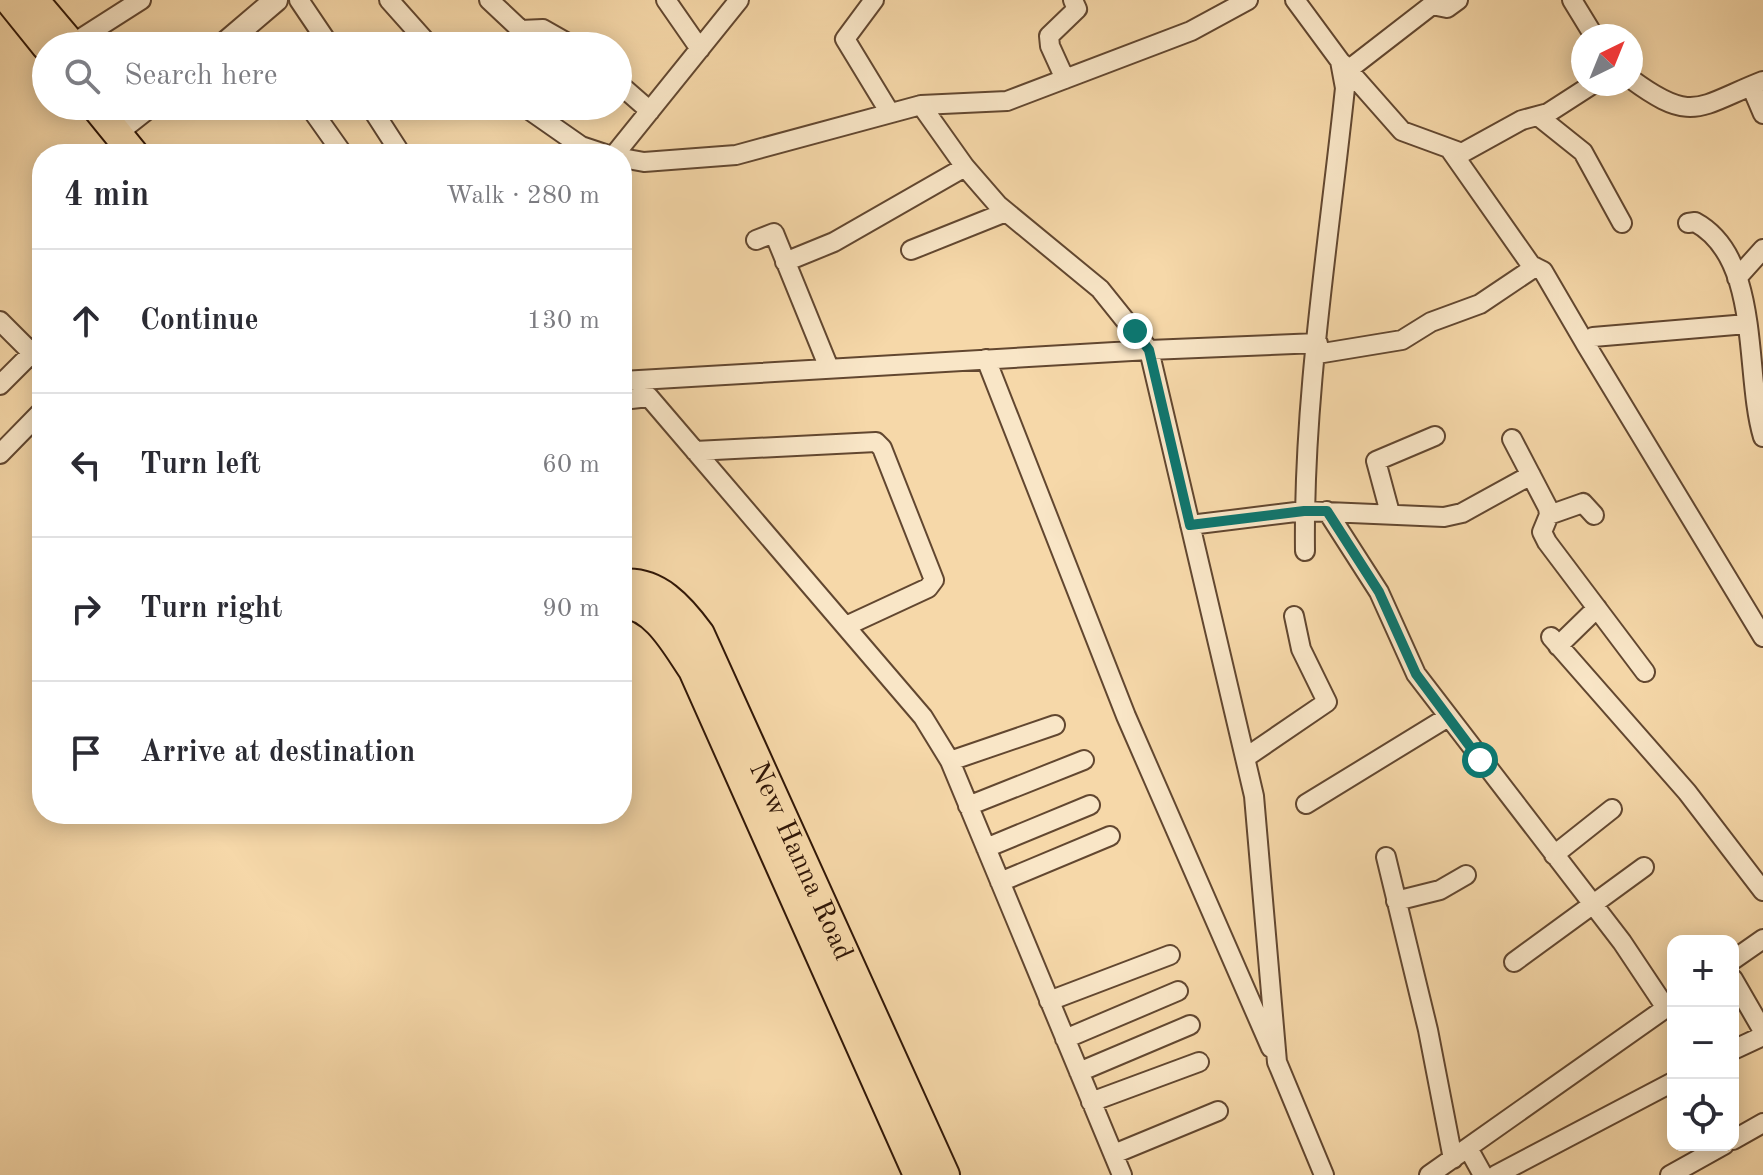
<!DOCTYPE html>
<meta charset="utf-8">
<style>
:root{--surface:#fff;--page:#f7f7f7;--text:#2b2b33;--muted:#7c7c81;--line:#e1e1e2}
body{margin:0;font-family:"Old Standard TT",serif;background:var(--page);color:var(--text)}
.controls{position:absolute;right:24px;bottom:24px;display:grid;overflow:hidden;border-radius:16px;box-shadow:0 4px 20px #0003}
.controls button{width:72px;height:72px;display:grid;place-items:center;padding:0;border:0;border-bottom:2px solid var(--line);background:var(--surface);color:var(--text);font:40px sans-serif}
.compass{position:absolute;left:1571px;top:24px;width:72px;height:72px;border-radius:50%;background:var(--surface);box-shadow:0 4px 20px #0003;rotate:43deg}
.stop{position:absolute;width:24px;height:24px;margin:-18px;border:6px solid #0f766e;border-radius:50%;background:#fff}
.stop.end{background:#0f766e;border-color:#fff;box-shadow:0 2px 8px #0008}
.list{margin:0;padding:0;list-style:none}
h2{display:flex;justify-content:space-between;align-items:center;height:104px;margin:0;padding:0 32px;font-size:34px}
h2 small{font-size:26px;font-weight:400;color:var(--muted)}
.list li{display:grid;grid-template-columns:52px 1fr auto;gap:24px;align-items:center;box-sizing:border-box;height:144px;padding:0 32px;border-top:2px solid var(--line)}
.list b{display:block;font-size:30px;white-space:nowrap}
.list em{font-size:26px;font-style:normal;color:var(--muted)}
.icon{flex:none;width:44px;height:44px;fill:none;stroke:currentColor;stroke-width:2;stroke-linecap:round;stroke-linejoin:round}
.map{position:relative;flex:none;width:1763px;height:1175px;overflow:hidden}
.search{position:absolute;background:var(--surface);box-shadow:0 4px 20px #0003;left:32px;top:32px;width:600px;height:88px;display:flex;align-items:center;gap:20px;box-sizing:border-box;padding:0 28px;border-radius:44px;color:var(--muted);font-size:30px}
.panel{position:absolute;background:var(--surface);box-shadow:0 4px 20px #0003;left:32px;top:144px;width:600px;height:680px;border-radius:32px}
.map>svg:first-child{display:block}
</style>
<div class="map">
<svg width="1763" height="1175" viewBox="0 0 1763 1175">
<rect width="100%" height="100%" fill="#f6d8a9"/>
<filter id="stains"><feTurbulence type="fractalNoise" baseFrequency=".0025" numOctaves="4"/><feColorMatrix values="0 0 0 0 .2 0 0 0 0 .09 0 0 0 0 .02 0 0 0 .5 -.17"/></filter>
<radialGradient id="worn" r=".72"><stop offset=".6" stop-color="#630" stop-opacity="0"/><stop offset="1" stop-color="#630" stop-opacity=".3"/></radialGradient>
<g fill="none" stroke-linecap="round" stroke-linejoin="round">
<defs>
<path id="minor" d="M299,0L330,46
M389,0L430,46
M489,0L521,30L543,29L573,46
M666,0L700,49
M874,0L845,39L890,113
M1295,0L1340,61L1345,88C1329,241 1303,397 1305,551
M1572,0L1594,36
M72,44L141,0
M1342,63L1402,131L1462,153L1522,120L1548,113L1593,84
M1348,70L1432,5L1447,8L1458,0
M1065,79L1050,46L1049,36L1077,9L1073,0
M1631,79C1693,125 1699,106 1763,81
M618,83L650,111
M1751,86L1763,114
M921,105L965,167L998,205L1100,289L1149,350L1318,343
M309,106L343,154
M370,106L401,154
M514,106L528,109L581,146L605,154
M1538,116L1583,152L1622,223
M1451,151L1531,265L1543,271L1585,343
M615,154L739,0
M622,158L644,162L736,155L921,105L1007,101L1191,31L1248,0
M1688,223L1695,222C1762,258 1744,374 1763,437
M756,240L774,233L829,368
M911,250L1006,212
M785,262L834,242L965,167
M1737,278L1763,249
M0,321L42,363
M1747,324L1593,337L1585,343L1763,637
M1317,354L1402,340L1431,322L1480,304L1535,267
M986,359L1126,716L1271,1048
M622,381L1149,350L1254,796L1277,1062L1324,1175
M0,385L42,343
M622,400L649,397L923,717L950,761L1122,1175
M1512,439L1548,508L1549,515L1542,532L1547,542L1645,672
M695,451L876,442L882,448L934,580L928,588L846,626
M0,454L42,411
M1327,511L1379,592L1416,674L1622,942L1666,1008
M1390,513L1376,461L1435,436
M1549,515L1583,503L1594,515
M1190,525L1304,511L1444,517L1462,513L1531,475
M1551,637L1687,792L1763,891
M1558,646L1597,608
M1245,758L1327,702L1301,649L1294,616
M950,761L1055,725
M1306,804L1448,717
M968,806L1084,760
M986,848L1090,805
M1554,855L1612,809
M1386,857L1428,1030L1453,1159
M1000,882L1110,836
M1396,901L1440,890L1466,875
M1733,960L1763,939
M1514,962L1644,867
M1733,979L1763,1031
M1049,1001L1170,955
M1065,1039L1178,991
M1733,1050L1763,1036
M1079,1072L1190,1025
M1091,1102L1199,1062
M1733,1140L1763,1123
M1468,1148L1483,1175
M1114,1154L1218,1111
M1429,1175L1673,1003
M1496,1175L1673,1082
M1670,1175L1724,1145"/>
<path id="tertiary" d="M222,46L276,0
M116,132L149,106"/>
<g id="primary">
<path d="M9,0L46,46"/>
<path d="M34,0L73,46"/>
<path d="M95,106L134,154"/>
<path id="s1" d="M622,584C657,580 681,608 700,634L945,1175"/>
<path d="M622,604C655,604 677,647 693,670L918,1175"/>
</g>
</defs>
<!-- minor casing -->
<use href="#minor" stroke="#624730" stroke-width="22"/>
<!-- tertiary casing -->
<use href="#tertiary" stroke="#624730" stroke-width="26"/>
<!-- primary casing -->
<use href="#primary" stroke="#311707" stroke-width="32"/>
<!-- minor -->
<use href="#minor" stroke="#f9e6c7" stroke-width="18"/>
<!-- tertiary -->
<use href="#tertiary" stroke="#f9e6c7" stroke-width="22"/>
<!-- primary -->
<use href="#primary" stroke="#f6d8a9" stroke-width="28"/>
</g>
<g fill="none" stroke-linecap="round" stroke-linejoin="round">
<!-- route -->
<path stroke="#0f766e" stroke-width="10" d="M1135,331L1149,350L1190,525L1304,511H1327L1379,592L1416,674L1480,760"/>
</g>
<g text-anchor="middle" stroke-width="6" stroke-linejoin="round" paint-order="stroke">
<!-- street labels -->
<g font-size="28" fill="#311707" stroke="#f9e6c7">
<text dy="10" stroke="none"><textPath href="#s1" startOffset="346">New Hanna Road</textPath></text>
</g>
</g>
<rect width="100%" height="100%" filter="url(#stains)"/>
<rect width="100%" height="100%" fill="url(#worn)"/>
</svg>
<div class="controls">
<button>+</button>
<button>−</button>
<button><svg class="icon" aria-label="locate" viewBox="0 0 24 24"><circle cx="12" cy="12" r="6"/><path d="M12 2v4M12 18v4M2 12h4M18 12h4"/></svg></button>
</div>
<svg class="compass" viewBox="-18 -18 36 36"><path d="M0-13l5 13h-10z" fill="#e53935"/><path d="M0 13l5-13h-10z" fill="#7c7c81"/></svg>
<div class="stop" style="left:1480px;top:760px"></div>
<div class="stop end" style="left:1135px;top:331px"></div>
<div class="search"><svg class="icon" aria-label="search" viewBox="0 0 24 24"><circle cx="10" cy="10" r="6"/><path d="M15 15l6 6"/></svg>Search here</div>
<section class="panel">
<h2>4 min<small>Walk · 280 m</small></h2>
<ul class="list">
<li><svg class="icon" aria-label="ahead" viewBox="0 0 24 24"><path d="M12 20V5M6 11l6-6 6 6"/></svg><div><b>Continue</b></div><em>130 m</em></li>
<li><svg class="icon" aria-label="left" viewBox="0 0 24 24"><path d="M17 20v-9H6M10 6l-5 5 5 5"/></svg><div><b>Turn left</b></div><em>60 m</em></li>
<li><svg class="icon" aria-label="right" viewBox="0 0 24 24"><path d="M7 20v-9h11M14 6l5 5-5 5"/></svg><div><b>Turn right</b></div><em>90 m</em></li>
<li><svg class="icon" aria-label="arrive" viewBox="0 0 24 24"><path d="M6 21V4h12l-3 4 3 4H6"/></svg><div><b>Arrive at destination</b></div></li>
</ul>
</section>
</div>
